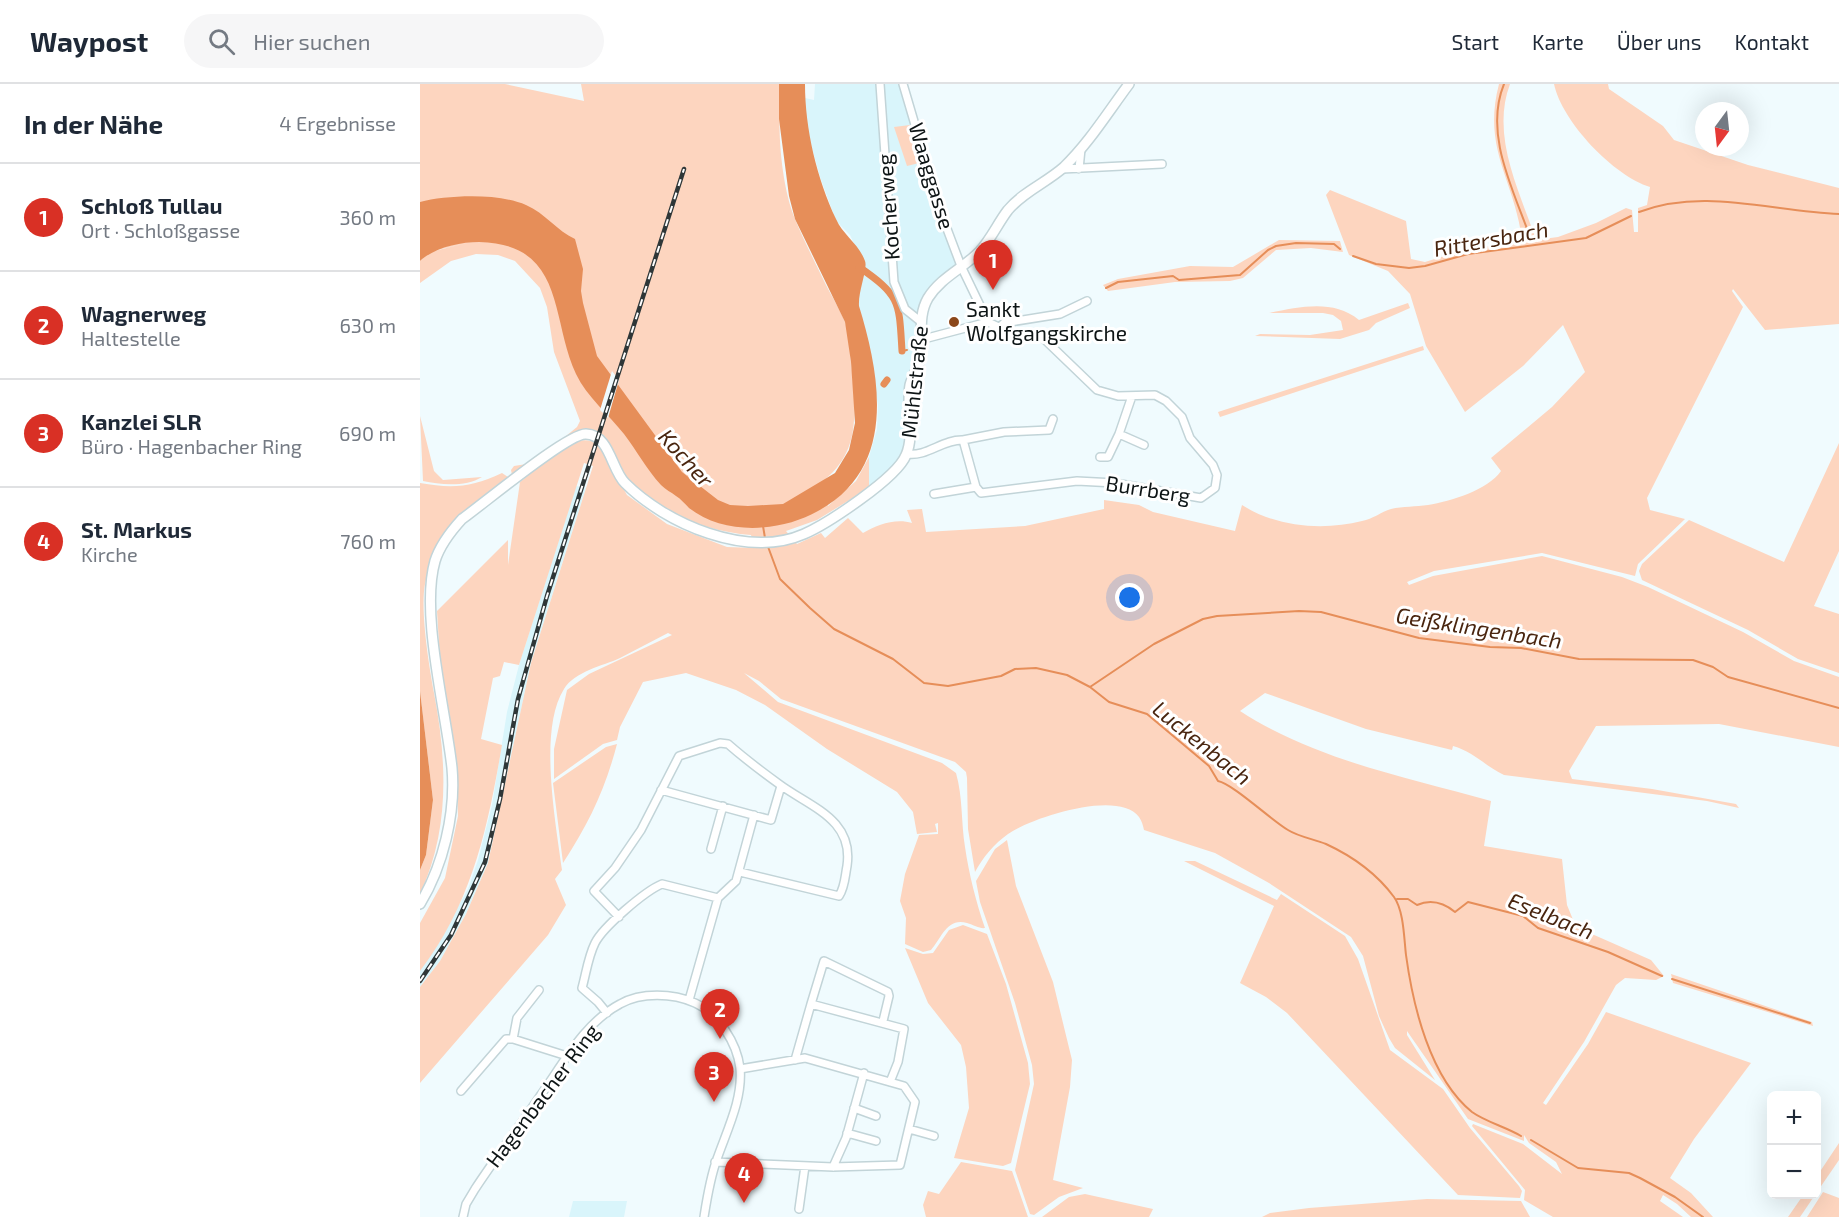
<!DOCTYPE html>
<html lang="de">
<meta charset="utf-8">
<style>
:root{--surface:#fff;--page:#f6f6f7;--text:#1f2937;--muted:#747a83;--line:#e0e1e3;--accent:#d93025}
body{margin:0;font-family:"Exo 2",sans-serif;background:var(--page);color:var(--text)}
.controls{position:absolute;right:18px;bottom:18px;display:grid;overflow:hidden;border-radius:9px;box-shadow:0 6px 24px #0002}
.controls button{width:54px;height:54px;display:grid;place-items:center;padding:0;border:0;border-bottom:2px solid var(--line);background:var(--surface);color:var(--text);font:30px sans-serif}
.compass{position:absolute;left:1275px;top:18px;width:54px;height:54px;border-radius:50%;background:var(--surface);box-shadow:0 6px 24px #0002;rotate:195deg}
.you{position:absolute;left:710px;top:514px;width:21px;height:21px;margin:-15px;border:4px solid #fff;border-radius:50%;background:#1a73e8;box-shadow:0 0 0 9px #1a73e833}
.badge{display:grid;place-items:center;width:39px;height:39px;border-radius:50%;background:var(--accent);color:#fff;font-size:20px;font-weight:700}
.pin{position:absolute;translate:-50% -50px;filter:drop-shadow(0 2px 3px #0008)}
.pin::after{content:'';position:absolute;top:32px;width:21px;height:18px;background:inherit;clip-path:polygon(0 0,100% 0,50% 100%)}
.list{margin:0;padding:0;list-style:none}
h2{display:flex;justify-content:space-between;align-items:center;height:78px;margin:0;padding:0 24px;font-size:26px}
h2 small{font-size:20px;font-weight:400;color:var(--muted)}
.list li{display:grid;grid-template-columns:39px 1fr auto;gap:18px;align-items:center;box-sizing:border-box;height:108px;padding:0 24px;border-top:2px solid var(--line)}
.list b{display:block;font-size:22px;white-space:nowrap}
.list p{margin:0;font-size:20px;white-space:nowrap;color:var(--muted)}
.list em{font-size:20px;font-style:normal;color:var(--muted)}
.icon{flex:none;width:33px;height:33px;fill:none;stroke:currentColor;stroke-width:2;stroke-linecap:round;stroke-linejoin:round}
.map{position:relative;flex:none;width:1419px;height:1133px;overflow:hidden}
header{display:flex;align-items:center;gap:36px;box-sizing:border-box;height:84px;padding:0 30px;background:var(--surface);border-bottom:2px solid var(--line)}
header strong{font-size:28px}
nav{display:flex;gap:33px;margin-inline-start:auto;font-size:21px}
.search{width:420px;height:54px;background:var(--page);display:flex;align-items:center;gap:15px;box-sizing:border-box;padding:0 21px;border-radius:33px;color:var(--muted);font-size:22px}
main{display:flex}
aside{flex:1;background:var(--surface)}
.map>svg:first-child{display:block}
</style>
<header>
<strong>Waypost</strong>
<div class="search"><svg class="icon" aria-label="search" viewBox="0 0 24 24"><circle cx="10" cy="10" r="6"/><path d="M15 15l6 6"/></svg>Hier suchen</div>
<nav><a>Start</a><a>Karte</a><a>Über uns</a><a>Kontakt</a></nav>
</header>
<main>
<aside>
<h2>In der Nähe<small>4 Ergebnisse</small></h2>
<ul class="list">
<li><span class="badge">1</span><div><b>Schloß Tullau</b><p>Ort · Schloßgasse</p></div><em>360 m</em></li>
<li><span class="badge">2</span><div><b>Wagnerweg</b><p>Haltestelle</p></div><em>630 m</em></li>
<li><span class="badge">3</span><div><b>Kanzlei SLR</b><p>Büro · Hagenbacher Ring</p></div><em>690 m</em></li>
<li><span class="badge">4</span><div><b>St. Markus</b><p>Kirche</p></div><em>760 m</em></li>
</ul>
</aside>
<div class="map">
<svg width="1419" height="1133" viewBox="0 0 1419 1133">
<rect width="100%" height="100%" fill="#f0fbfe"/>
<!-- built -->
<path fill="#d9f5fb" d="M395,0H480L539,180L521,191L504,216L487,300L483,370L477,384L449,404V373L457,345L458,321L439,222V201L446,185L430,151L416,137L400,93L386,43L385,14L394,16Z
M156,402L166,404L111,579L68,779L46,830L20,877L0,903V887L48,805L58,776L72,721L87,628L99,581Z
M153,1117H207L204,1133H149Z"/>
<!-- green -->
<path fill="#fdd5bf" d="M0,0H85L164,17L161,0H361C357,40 360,98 375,135C384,157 396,180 406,201C412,213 420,225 425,238C430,252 430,272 432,287C436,334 440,371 398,401L408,422L436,397L449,373V404L397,436L366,447L377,460L401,449L405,454L428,434L443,449C457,441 475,434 492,439L487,426L502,425L506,448L605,442L684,425V416L719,421L733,428L815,447L822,421C856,443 903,447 942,437C953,435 961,428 971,425C983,422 996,423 1008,421C1031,417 1068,406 1081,387L1071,374L1132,323L1165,288L1143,241L1103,282L1045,328L1006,262L990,210L968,187L929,171L906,111L910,106L986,137L991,175L1005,178L1047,165L1138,153L1176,139L1206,124L1212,126L1214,148H1218V124L1227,121L1230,103C1194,92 1142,38 1134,0H1188L1189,5L1243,42L1254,56L1328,81L1419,104V240L1345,246L1313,205L1312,207L1323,223L1227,414L1230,426L1265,435L1218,480L1215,492L1122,469L1014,487L987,498L989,501L1013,492L1122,472L1202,493L1228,503L1323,548L1374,577L1419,593V663L1299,640L1176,642L1149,687L1152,695L1232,705L1316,720L1319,724L1287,717L1084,691C1065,682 1054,668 1033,662L1032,666L946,645L845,609L820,627C895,676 986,693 1071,717L1064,762L1142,775L1147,821L1156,843L1231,876L1244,892L1236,896L1205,894L1196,901L1164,958L1123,1019L1126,1021L1168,960L1186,928L1331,979L1274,1055L1250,1094L1271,1109L1293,1133H1271L1257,1120L1243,1111L1240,1117L1263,1133H1133L1104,1116L1105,1106L1052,1042L1053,1040L1103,1060L1142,1090L1136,1078L1109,1059L1104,1051V1057L1048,1035L987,947V951L1015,996L975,964L969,954L959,932L943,872L931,853L849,799L795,769L724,746C723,742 722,737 719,733C698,705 611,734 588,750C574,760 563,773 555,788L548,745L547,694L546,688L535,678L361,615L339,597L324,589L358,618L522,679L536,689C543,714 541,738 545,763C549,790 556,818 565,844C560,845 554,841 547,839C527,833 521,855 511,866L503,868L485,860L486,834L480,817L485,790L499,751L518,750V739L515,740L517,748L497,750L493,728L477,708L407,665L345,621L316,606L266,589L223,598L200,643L197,656L183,660L134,695V665L147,606L169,590L252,551L248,549C232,557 216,566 200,574C183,582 155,587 144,605C118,646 136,739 142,786L135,795L146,821L128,851L0,999V903L20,877L46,830L68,779L111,579L173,382L164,379L99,581L84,578L80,592L73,594L61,655L82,661C68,743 52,819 0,887V839L25,794L38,732L36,681L20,577L17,527L88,456V481L100,398C122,381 148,346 178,359L207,411L247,440L307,463L335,464L331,451C290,448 237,430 210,399C192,377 195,363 167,347L98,391H92L91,386L94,382L113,379L157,343L160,337L134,268L127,223L120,204L95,177L78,171L56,170L31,177L0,199V177L10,168L51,158L0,170Z
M1079,0H1090C1071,51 1098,104 1115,153L1102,155C1094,95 1062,65 1079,0Z
M490,41L503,78L487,82L474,43Z
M859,156L920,157L923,168L891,164L856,166L823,194L810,197L755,198L688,207L683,201L698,195L770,182L813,183Z
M988,219L990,224L956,239L949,246L920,255L835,252L840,250L890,251L923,246L921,237L913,231L903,229H849C880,223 913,215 939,236Z
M1003,262L1004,266L800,333L798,328Z
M0,332L14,387L23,396L62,393C46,403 21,401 3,397Z
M1419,359V467L1394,522L1419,530V589L1378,575L1328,546L1222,496L1219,487L1222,480L1269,436L1364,478Z
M82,389L88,393L86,399C74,408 60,416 49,426C36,439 9,482 5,500C0,526 9,582 14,609C27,677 30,746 0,810V786L6,771L13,716L0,607V399C33,405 52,403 82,389Z
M197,660C185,706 169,739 143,779L133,699L186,663Z
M587,756L596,802L633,898L652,976L650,1003L633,1096L663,1104L639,1113L614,1131L610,1130L595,1086L614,1000L612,981L595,919L560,818L556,797L575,765Z
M764,777H775L857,816L861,810L925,852L938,875L970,966L1023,1005L1050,1044L1099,1102L1102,1107L1100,1114L1038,1111L867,929L846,913L820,899L854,822Z
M543,841L567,850L586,900L608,979L610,1000L591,1079L583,1082L534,1074L549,1024L546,983L541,961L508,919L485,864L503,870L513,869L529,846Z
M1251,890L1392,938L1393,942L1253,899Z
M1419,1059V1076L1397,1108V1092Z
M541,1078L592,1087L608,1133H506L503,1121L508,1107L519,1110Z
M1403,1108L1419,1114V1133H1387Z
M665,1110L733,1125L729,1133H622L649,1113Z
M1384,1110L1395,1111L1380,1133H1368Z
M1007,1115L1101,1117L1110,1133H842L850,1129L889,1124Z"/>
<!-- water -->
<path fill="#e68e59" d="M359,0H385C385,45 397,95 416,135C423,151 439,160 445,177C448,185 438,207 439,222C461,294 477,384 398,427C361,448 305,452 269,424C265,420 261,415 256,412C251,408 246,406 241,401C227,386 217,367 204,350C189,331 167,313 156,290C130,234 146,160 59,158C39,158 14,164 0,177V118C27,111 80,109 106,121C125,129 137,147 155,155L163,185L161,207L163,219L177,272L262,388L298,416L310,421L328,422L363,420L415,389L429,366L435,339L431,278L425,238L375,135L369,112L359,35Z
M0,607L13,716L6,771L0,786Z"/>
<!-- pier -->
<path fill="#f0fbfe" d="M192,287L199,296L188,334L180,326Z"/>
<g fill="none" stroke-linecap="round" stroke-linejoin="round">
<!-- stream -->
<path stroke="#e68e59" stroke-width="2" d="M1084,0C1064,49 1092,103 1109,150
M1219,128C1284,103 1353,128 1419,130
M933,172L956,180L989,184L1005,182L1048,170L1166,154L1211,132
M686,204L698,198L753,192L759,196L820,191L848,166L856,162L876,159L914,160L920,165
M482,267L487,266
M343,442L345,454
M347,460L360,495L390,524L414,545L473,575L504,599L528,602L581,592L595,585L616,584L647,591L670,603L689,618L727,630L789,682L798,697C813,700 851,736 868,746C879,753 894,755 906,760C932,772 957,790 974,813C984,827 984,855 986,871C993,922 1010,994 1052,1028C1066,1038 1086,1043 1101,1052
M670,603L734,560L783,535L797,532L879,527L901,528L999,554L1070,563L1101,564L1159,575L1273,576L1293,583L1308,593L1419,624
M977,815H988L997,821C1011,815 1024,819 1035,828L1048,818L1103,832L1118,844L1188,868L1242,892
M1252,895L1390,939
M1111,1056L1158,1084L1209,1089L1220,1094L1255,1113L1283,1133"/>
<!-- canal -->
<path stroke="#e68e59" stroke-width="7" d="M439,183C481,212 479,218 482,267
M464,300L467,296"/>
<defs>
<path id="street" d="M460,0L474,198L485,225L500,237
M483,0L521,129L541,182L568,238
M642,85L742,80
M659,85L661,65
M580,243L584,239L640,230L667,217
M712,312L699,350L724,361
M543,356L584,348L629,346L633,335
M487,370C507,373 523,355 543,356L556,403L561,409L657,397L695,399L781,414L795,404L797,391L793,381L770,354L762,333L746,317L735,311L698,312L677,306L623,254C598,254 590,248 568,238L500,256
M680,373H688L699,350
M514,410L556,403
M241,706L351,736L361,702
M291,765L303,722
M199,833L174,807L195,784L221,746L259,672L300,659L308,660C324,674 341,687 359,700C390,723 434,735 427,782C425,792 425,803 419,812L320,788
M269,916L298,814L316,797L334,731
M391,920L404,877L468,908L469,912L463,937
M187,929L178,918L162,904C166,890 168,873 175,859C183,843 225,807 242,800L298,814
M93,955L97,934L119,906
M375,976L391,920L484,945L478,978L470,998
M41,1007L86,955H93L147,972
M434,1024L456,1032
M489,1045L514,1052
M427,1049L456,1057
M295,1078L413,1083L480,1081L495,1018L484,1002L385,974L320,985
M413,1083L426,1054L444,989
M379,1125L385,1082
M43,1133L46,1120L55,1105C76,1073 99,1043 120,1012C143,980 164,939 200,920C221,908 253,909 275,919C298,929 317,959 320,984C323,1015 307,1046 297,1075C290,1094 287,1114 284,1133"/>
<path id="secondary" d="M0,820C23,782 36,729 32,684C26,627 0,529 15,477C20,461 31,447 42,435C62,421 148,349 166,350C190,351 191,385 205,399C246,440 327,475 384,450C407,440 477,394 486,371C495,351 486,323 490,301C492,293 497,286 499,278C505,256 496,235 508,214C521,193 544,184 560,167C571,155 578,139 588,126C604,107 626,99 644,83C669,59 688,28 709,0"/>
</defs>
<!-- street casing -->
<use href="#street" stroke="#c2d4d8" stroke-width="10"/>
<!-- secondary casing -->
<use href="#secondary" stroke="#c2d4d8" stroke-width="12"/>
<!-- street -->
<use href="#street" stroke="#fff" stroke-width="7"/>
<!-- secondary -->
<use href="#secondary" stroke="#fff" stroke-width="9"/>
<defs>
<path id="rail" d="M0,897L31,851L65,778L80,715L98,615L127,512L264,85"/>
</defs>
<!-- rail casing -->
<use href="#rail" stroke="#2f3738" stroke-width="4.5"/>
<!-- rail -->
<use href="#rail" stroke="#fff" stroke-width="2" stroke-dasharray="7" stroke-linecap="butt"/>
</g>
<!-- markers -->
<circle fill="#8b471a" stroke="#fff" stroke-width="2" cx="534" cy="238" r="6"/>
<g text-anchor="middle" stroke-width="6" stroke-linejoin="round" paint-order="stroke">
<!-- street labels -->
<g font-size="21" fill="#0d1415" stroke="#fff">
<text transform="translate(511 92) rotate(73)" y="7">Waaggasse</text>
<text transform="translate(469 123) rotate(-94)" y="7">Kocherweg</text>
<text transform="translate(495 298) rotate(-84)" y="7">Mühlstraße</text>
<text transform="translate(728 406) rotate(9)" y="7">Burrberg</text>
<text transform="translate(123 1012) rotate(-53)" y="7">Hagenbacher Ring</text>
</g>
<!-- poi labels -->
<g font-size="21" fill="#0d1415" stroke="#fff" text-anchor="start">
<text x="546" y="233">Sankt<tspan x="546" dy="24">Wolfgangskirche</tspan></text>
</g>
<!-- water labels -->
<g font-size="22" font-style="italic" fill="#49250f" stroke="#fff">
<text transform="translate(1071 155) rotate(-10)" y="8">Rittersbach</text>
<text transform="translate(266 374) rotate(48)" y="8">Kocher</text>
<text transform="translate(1059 544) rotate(9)" y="8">Geißklingenbach</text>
<text transform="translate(782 659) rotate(39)" y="8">Luckenbach</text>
<text transform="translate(1131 832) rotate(22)" y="8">Eselbach</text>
</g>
</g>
</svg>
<div class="controls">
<button>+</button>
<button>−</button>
</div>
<svg class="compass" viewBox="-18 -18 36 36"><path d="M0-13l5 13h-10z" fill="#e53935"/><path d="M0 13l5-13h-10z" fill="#747a83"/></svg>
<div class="you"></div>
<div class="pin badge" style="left:573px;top:206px">1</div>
<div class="pin badge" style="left:300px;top:955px">2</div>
<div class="pin badge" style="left:294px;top:1018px">3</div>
<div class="pin badge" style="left:324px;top:1119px">4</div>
</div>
</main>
